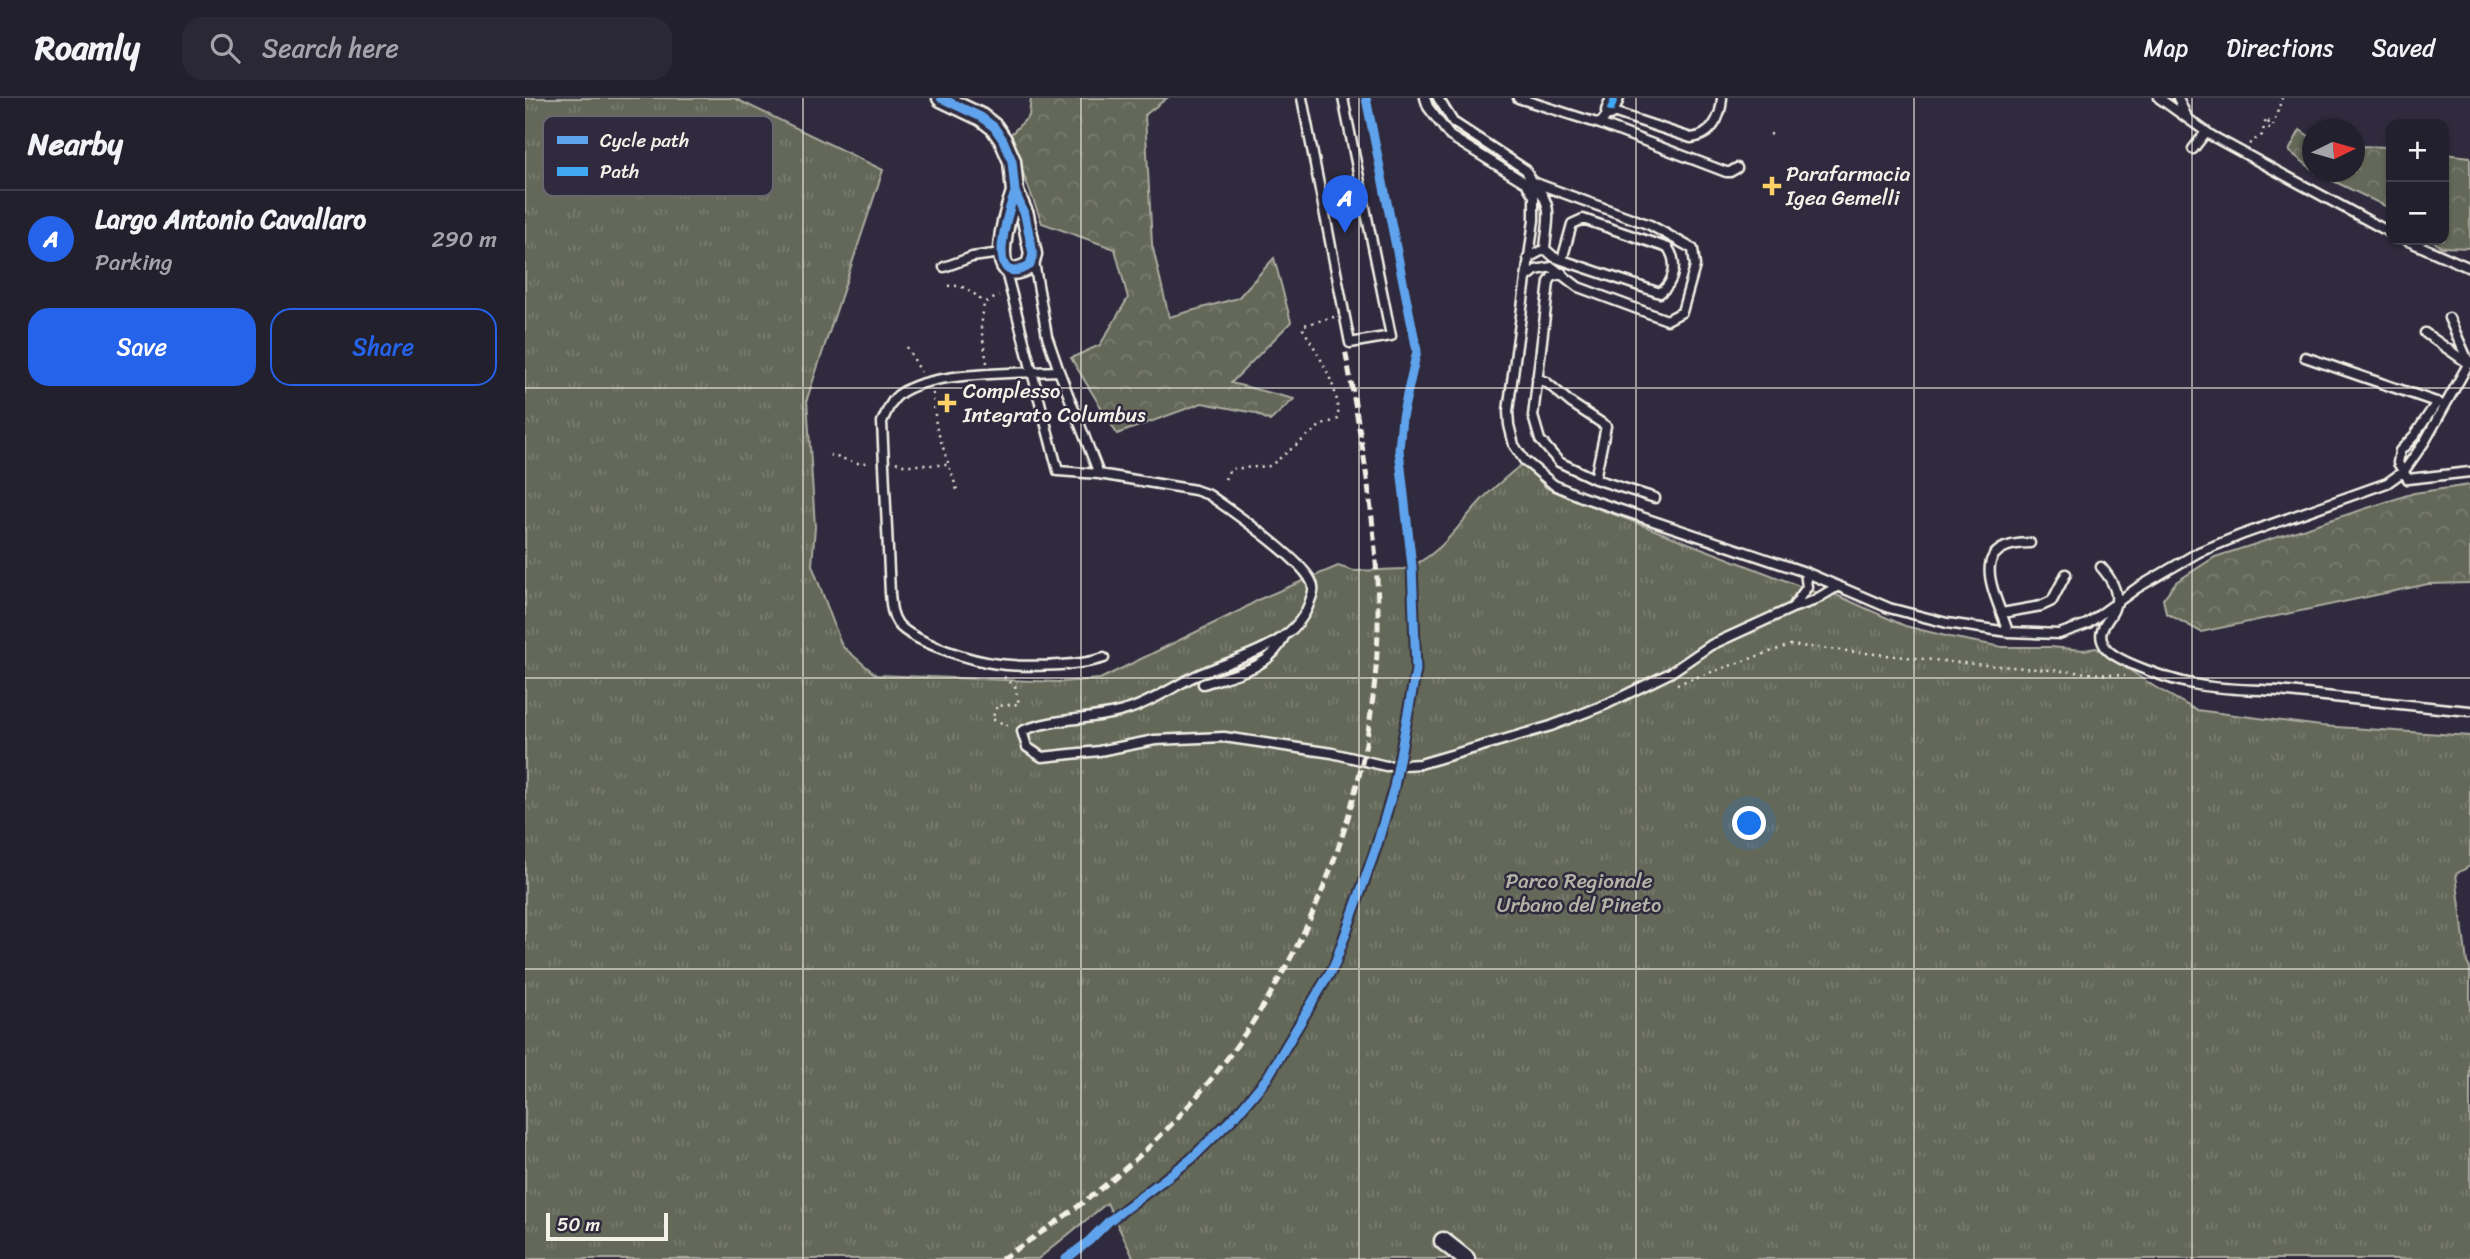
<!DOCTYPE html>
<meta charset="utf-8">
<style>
:root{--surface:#23202e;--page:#2b2836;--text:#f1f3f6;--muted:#a3a3aa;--line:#403e4a;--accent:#2563eb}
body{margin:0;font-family:Sriracha,sans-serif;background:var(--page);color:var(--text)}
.controls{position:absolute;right:21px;top:21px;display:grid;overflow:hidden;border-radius:14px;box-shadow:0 2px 5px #0004}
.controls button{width:63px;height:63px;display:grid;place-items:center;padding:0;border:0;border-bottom:2px solid var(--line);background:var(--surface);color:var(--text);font:35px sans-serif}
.compass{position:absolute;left:1777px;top:21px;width:63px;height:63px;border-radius:50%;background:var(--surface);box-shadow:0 2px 5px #0004;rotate:85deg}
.scale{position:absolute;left:21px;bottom:18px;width:122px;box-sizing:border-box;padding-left:7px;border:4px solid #f4f1e8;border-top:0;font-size:19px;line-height:24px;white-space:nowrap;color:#f4f1e8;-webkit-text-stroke:5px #2f2a3d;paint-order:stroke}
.you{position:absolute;left:1225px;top:726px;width:24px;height:24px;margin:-18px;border:5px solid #fff;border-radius:50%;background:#1a73e8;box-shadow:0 0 0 10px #1a73e833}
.badge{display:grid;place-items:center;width:46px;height:46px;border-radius:50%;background:var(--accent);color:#fff;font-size:23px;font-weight:700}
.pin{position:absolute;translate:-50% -58px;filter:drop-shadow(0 2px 4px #0008)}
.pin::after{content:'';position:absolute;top:37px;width:24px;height:21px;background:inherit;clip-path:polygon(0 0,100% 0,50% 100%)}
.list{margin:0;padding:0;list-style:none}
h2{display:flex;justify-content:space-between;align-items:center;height:91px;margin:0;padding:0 28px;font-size:30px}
h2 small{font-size:23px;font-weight:400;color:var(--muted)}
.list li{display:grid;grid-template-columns:46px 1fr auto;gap:21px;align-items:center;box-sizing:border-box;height:98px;padding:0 28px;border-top:2px solid var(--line)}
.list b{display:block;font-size:26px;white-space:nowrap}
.list p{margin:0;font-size:23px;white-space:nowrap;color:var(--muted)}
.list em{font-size:23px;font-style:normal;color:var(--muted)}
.actions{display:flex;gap:14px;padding:21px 28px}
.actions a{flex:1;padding:16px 0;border:2px solid var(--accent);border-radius:21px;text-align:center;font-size:24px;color:var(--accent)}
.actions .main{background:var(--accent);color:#fff}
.icon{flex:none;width:38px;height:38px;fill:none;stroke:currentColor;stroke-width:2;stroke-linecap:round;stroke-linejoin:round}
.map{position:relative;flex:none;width:1945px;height:1161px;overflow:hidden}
header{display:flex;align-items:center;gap:42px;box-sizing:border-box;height:98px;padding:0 35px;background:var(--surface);border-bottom:2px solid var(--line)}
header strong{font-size:33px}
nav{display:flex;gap:38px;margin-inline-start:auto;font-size:24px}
.search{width:490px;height:63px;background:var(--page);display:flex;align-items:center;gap:18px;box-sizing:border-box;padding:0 24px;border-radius:21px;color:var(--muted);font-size:26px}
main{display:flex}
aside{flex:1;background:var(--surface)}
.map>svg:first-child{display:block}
</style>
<header>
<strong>Roamly</strong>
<div class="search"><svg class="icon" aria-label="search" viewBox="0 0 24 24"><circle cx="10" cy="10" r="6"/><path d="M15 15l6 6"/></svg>Search here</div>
<nav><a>Map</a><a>Directions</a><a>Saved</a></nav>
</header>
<main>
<aside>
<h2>Nearby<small></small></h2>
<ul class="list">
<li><span class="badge">A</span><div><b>Largo Antonio Cavallaro</b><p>Parking</p></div><em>290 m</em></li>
</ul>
<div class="actions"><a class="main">Save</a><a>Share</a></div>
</aside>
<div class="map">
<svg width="1945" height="1161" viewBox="0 0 1945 1161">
<defs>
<pattern id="forest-crowns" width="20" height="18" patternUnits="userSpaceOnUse" patternTransform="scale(1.75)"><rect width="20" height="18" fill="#636758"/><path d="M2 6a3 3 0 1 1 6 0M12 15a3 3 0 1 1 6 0" fill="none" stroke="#7a7d70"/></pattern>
<pattern id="park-tufts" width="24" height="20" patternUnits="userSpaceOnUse" patternTransform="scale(1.75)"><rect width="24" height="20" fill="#636758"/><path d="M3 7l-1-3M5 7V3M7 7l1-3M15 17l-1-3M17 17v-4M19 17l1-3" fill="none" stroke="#7a7d70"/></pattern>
</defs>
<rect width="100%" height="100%" fill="#2f2a3d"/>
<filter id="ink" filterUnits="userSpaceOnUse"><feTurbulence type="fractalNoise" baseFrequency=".0143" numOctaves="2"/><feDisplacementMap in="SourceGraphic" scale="14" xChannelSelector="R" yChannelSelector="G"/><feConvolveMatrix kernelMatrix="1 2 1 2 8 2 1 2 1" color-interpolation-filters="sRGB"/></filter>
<g filter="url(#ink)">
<!-- forest -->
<path fill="url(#forest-crowns)" stroke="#acaca0" stroke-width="2" d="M506,0H642L620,17L627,146L644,219L713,200L749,160L766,224L706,285L769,301L745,323L730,315L677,305L592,336L546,260L575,247L603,200L590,151L517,125L484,38L504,18Z
M1775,32L1787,40V71L1764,53Z
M1830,48L1866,49V111L1790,74H1829Z
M1919,56L1945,59V150L1916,149L1907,142H1919Z
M1945,387V485L1903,486L1676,534L1641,515L1638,501L1651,484L1690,459L1889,395Z"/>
<!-- park -->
<path fill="url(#park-tufts)" stroke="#acaca0" stroke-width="2" d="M0,0H209L358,72L282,301L290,429L287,467L317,548L351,577L535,584L575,581L714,513L735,501L813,468L829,473L879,471C914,459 930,431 953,406C966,391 983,378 998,365L1021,390L1290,494L1307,495L1380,528L1425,539L1477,549H1525L1559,552L1571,550L1630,589L1671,612L1796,628L1945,638V768L1931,776L1942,865L1945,870V1161H609L582,1105L513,1161H0Z"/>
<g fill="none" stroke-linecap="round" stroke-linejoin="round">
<defs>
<path id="lane" d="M777,0L825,245L866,238L818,0
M900,0L903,9L925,38L1001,85L1009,98V122L983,313L984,327L989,347L999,362L1029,387L1057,399L1280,474L1364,510L1422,525L1483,534L1534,536L1562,526L1612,490L1674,454L1716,437L1862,385L1879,373L1900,343L1945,263
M913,0L928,24L1001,72L1008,88
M993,0L1075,26L1085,13L1166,40C1187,38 1196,19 1197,0
M1634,0L1687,38L1866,135
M1653,0L1661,17
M1075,26L1201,74H1205L1212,70
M1668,51L1681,34
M1881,142L1945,170
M1020,151L1029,159L1037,162L1135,195C1150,184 1153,164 1143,150L1058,121L1047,126L1037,162
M1003,160L1020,151C1022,123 1030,110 1010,86
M509,164L522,238L534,273
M419,169L447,159L476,155
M480,170L507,274C473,276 394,275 370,300C364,307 361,315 357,324L365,495C366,506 366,516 373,526C387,543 440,560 461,564C490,570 552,569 579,560
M1037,175L1027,179L1024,184L1008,318L1015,342L1034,364L1070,381L1130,400
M1001,180L1011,172L1027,169L1053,189L1142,222L1157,214L1170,168L1168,151L1125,127L1008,84
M1924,220L1944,265
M1900,235L1944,266
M1780,259L1914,305
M1012,280L1021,284L1046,305L1081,328L1070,381
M1912,304L1890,337L1875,353L1873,365L1883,381L1945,374
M574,376L534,273L507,274L533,373L574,376L670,392L684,397C707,413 775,460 786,483C790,490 788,495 785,503C771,550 708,560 668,579C646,590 625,605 601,612C567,623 530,619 497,633L502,649L517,659L574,653L630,642L699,639L807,655L861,668L895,666L1026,628L1082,606L1145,575L1186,547L1267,510L1288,503L1313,488
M1576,469C1617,516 1560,522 1581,550C1591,564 1650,583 1668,586C1696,592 1726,591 1754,593C1817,600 1881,607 1945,613
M1268,509L1282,489L1280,474
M1477,515L1516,508L1527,503L1541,476
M1483,534C1471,495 1439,446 1505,445
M678,586C709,576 745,571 759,539"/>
<path id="street" d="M416,0L456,19L469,29L478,42L487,63L490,94L500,117L508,156L505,167C457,195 484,111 490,94
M1085,13L1090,0
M918,1143L941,1161"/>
</defs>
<!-- lane casing -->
<use href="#lane" stroke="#f4f1e8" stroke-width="13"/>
<!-- street casing -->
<use href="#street" stroke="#f4f1e8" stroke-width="21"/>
<!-- path -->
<path stroke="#f4f1e8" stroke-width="2.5" stroke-dasharray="2 5" stroke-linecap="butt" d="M1744,24L1742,29L1747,31L1757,0
M1245,36L1249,37
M1724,46L1737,37L1741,21L1744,23
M423,188C439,186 448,194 459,205
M382,249L396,274
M462,265L456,230L459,205L474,198
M408,295L411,328L433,395
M305,357L336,366L345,363
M371,364L378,367H423
M700,381L705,371L745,368L795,328L813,321C816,292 793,255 778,231L779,227L809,219
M479,579L490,588L494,606L472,608L467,621L487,629
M1152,586L1265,547L1437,565L1600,578"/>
<!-- lane -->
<use href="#lane" stroke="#2f2a3d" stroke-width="8"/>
<!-- street -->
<use href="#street" stroke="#2f2a3d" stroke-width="16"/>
<!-- rail -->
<path stroke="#f4f1e8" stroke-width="5" stroke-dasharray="10 5" stroke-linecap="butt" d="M476,1161C531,1126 584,1088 631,1042C766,909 849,719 853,530C854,436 837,343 820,251"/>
<!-- quiet -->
<path stroke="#3fa9f5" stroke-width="7" stroke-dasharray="14 7" stroke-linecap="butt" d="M1085,13L1090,0"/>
<defs>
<path id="cycleway" d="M416,0L456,19L469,29L478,42L487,63L490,94L500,117L508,156L505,167C457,195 484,111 490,94
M541,1161L564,1143L584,1123L666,1061L712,1016L742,980L809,868L851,750L869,689L891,572L887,468L874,352L877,319L892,253L841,0"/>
</defs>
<!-- cycleway casing -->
<use href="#cycleway" stroke="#2f2a3d" stroke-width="13"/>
<!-- cycleway -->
<use href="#cycleway" stroke="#60a3ed" stroke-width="9"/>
</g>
</g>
<!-- grid -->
<path fill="none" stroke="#f4f1e8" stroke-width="2" stroke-opacity="0.55" d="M278,0V1161M556,0V1161M834,0V1161M1111,0V1161M1389,0V1161M1667,0V1161M0,290H1945M0,580H1945M0,871H1945"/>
<!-- markers -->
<g fill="#ffd166" stroke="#2f2a3d" stroke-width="2.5">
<path d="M1243.5 77.5h7v7h7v7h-7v7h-7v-7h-7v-7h7z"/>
<path d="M418.5 294.5h7v7h7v7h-7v7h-7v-7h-7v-7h7z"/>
</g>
<g text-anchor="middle" stroke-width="5" stroke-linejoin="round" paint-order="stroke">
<!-- poi labels -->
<g font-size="21" fill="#f4f1e8" stroke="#2f2a3d" text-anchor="start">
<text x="1261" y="83">Parafarmacia<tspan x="1261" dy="24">Igea Gemelli</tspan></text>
<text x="438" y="300">Complesso<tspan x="438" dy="24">Integrato Columbus</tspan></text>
</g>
<!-- park labels -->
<g font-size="21" fill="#b3b3a7" stroke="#2f2a3d">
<text x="1054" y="790">Parco Regionale<tspan x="1054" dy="24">Urbano del Pineto</tspan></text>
</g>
</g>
<!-- legend -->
<rect x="18" y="18" width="230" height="80" rx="10" fill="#2f2a3d" stroke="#6a6670" stroke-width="2"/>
<rect x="32" y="38" width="31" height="8" fill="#60a3ed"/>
<rect x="32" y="69" width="31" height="9" fill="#3fa9f5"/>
<g font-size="19" fill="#f4f1e8">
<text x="75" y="49">Cycle path</text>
<text x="75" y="80">Path</text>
</g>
</svg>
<div class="controls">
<button>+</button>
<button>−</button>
</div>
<svg class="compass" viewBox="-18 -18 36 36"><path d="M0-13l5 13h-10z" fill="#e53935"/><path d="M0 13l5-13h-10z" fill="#a3a3aa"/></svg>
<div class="scale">50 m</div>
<div class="you"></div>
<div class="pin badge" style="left:820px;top:135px">A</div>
</div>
</main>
